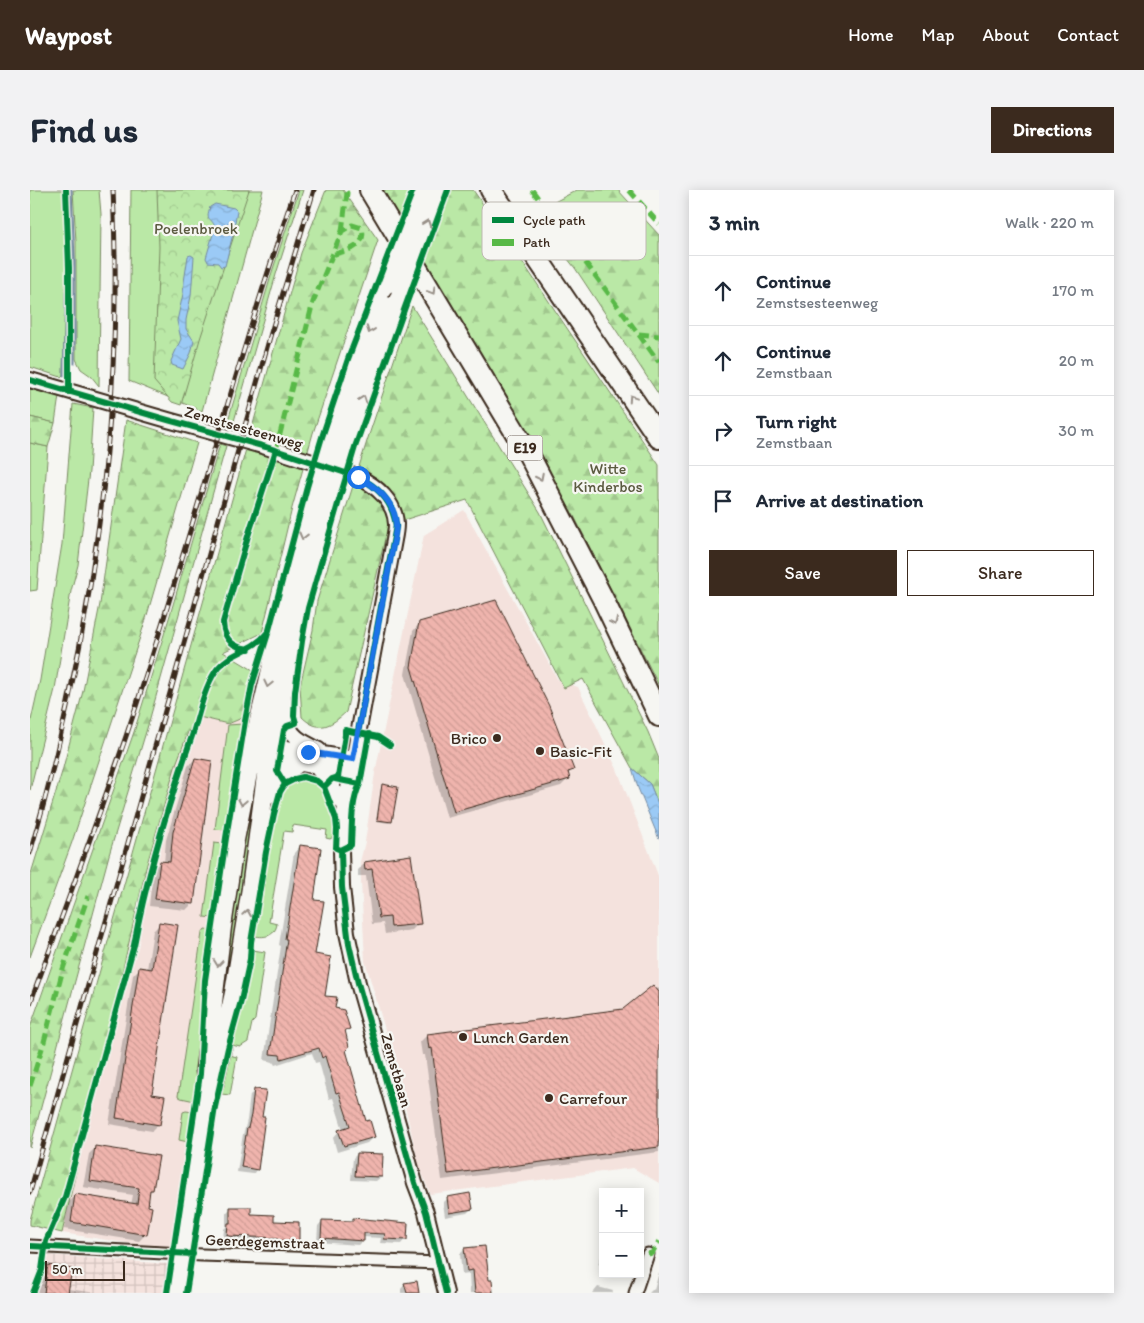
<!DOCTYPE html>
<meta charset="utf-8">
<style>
:root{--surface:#fff;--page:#f2f2f3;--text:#1f2937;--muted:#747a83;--line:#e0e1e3;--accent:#3b2a1e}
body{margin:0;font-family:Itim,sans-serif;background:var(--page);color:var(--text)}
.controls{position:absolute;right:15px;bottom:15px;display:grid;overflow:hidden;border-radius:0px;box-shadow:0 2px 12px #0003}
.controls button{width:45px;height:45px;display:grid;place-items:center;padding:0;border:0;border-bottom:1px solid var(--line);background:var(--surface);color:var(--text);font:25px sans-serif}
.scale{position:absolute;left:15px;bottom:12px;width:80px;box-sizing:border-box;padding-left:5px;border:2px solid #3b2a1e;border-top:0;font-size:14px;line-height:18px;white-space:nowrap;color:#3b2a1e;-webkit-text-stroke:4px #f6f6f2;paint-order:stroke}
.stop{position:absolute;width:15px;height:15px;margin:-11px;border:4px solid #1a73e8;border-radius:50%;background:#fff}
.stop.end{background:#1a73e8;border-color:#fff;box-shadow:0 1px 5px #0008}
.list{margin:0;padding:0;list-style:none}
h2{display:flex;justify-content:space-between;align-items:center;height:65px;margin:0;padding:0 20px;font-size:21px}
h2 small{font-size:16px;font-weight:400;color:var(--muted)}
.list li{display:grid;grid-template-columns:32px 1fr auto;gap:15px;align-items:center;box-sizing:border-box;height:70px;padding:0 20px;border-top:1px solid var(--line)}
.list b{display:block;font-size:19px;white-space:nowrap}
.list p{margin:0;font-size:16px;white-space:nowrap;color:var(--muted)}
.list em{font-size:16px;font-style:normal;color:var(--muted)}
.actions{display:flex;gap:10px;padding:15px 20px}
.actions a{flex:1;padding:11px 0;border:1px solid var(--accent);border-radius:0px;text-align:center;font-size:18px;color:var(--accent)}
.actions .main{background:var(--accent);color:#fff}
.icon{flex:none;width:28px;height:28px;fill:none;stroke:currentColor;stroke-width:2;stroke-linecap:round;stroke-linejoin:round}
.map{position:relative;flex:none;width:629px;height:1103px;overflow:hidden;border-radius:0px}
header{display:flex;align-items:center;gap:30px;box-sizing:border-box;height:70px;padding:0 25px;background:var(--accent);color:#fff}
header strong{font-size:24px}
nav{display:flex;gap:28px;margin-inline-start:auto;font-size:18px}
.intro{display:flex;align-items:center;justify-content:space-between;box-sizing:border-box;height:120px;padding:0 30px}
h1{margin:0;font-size:35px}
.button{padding:12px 22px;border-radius:0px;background:var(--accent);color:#fff;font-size:18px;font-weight:700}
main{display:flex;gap:30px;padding:0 30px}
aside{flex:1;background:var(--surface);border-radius:0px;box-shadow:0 2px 12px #0003}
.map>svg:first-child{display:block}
</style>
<header>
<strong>Waypost</strong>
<nav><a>Home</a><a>Map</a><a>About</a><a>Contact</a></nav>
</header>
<div class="intro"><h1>Find us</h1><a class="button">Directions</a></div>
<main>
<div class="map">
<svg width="629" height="1103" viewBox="0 0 629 1103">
<defs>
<pattern id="industrial-grid" width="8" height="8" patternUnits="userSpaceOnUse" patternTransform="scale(1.25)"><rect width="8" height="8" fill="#f4e2dd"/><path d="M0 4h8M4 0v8" fill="none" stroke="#d2c2bd"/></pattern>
<pattern id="forest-firs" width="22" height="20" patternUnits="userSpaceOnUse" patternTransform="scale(1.25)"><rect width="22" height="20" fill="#bae8a6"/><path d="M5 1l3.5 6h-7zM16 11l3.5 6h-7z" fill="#a1c78e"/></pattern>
<pattern id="park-crowns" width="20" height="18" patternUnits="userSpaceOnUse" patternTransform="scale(1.25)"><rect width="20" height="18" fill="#bae8a6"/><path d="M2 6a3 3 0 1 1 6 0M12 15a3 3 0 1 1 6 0" fill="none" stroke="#a1c78e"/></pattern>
<pattern id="water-waves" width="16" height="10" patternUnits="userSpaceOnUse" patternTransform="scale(1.25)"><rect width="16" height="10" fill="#9bcaf6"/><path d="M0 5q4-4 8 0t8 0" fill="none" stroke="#86aed2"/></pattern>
<pattern id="building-back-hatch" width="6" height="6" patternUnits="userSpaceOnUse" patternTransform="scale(1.25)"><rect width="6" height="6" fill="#efb4ad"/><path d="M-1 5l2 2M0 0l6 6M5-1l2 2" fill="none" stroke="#ce9b94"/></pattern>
</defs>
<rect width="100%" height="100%" fill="#f6f6f2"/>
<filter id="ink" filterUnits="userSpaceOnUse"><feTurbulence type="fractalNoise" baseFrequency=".02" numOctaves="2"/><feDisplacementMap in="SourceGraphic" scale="10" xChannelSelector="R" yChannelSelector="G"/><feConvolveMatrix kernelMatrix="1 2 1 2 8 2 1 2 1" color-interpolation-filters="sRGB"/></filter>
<g filter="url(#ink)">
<!-- built -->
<path fill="#f4e2dd" d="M434,320L528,490L548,497L587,579L629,688V993L603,978L400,1004L389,975L365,874L335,771L330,672L335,652L345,583L394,345Z
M168,527L198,534L212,528L174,790L168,884L164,924L141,1057L116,1056L32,1043L117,674L146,574L159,540Z"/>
<!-- industrial -->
<path fill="url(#industrial-grid)" d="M19,1065L139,1074L134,1103H8L15,1084Z"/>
<!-- grass -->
<path fill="#bae8a6" stroke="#7a8962" d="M0,0H33L36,64L33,185L31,187L0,177Z
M43,0H69L71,24L70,105L69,196L61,186L51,179L46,169V52Z
M101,0H233L172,221L99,191Z
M269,0H273L247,81L202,238L196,237L243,79Z
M0,199L29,206L25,233L0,227Z
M43,214L63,218L59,281L48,375L41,401L25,499L0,600V535L10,490L32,354Z
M0,253L18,257L7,400L0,401Z
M213,534L195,640L185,639L198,535Z
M274,590C277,591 282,591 285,593C298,602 305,631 305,646L300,649L296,648L297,640L263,635L262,642L254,641L239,732L247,734C245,746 235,748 225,746L238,663L252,603C258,596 264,592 274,590Z
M220,597L231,598L194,818H191L197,748Z
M184,653L193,654L183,728L174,727Z
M175,739L181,740L174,790L168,884L165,911L151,908L148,906L172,743Z
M223,760L235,762L225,830L222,833L218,852L210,857L202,855L213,813Z
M199,865L207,867L200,905L191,904Z
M156,921L163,922L158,952L149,950L153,922Z"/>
<!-- forest -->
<path fill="url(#forest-firs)" stroke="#7a8962" d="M296,0H313L348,50L283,243L262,318L232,443L193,462L223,480L212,528L198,534L169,527L159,540L146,574L117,674L32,1043L0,1035V1030L271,63Z
M348,0H443L475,46L629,275V496L544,326L396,75Z
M547,0H588L629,45V205L545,78L502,24Z
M382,116L510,322L618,542L629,569V617L620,594L602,578L553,489L534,498L437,310L358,335L316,522C302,535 289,544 272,527L270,496L283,440L287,411L338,248Z
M0,227L25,233L18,257L0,253Z
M96,230L167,253L115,432L42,652L0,767V687L32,582L53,501L70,414Z
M190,254L196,256L118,535L79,665L0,958V838L104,542L140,425Z"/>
<!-- park -->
<path fill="url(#park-crowns)" stroke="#7a8962" d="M127,0H219L170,149L151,215L142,212L124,191L129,57Z"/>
<!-- water -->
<path fill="url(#water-waves)" stroke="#758aa0" d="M185,14L204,18L207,21L203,44L195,76L191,77L188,73L178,72L176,68L185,37C181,26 175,32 180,17Z
M161,65L164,67L161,106L156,130V139L164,151L161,163L153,179L142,175L141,171L151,149L147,131L153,104L154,92L158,66Z
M602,578L620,594L629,616V649L608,598Z"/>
<!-- shadow -->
<path fill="#0003" d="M390,433L543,579L537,585L538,589L531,596L417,628L375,484L383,441Z
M165,569L163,713L156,720L119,716L123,679L130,672L134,673L136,650L158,576Z
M353,596L361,631L359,633L346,631L351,598Z
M270,656L283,711L284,766L294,807L319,838L314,843V860L336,933L344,946L337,953L307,962L303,948L309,941L313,940L303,908L299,909L289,872L285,873L282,863L245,875L243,872L234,870L251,756L249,755L264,663Z
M380,667L389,733L382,740L355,744L353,733L342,734L336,686H328V680L335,673Z
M130,734L120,905L129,934L122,941L79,934L103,785L110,778L117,779L123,741Z
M629,798V962L412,990L395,865H392L390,852L397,845L593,820Z
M225,900L227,979L223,984L207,982L213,944L214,942L217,930L220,905Z
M66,957L122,1000L118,1003L116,1044L109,1051L34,1039L39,1012L46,1005L101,1015L103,1005L53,997L59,964Z
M327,964L351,987L346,991L321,990L323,968Z
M417,1009L442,1018L437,1023L415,1027L413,1013Z
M201,1018L242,1032L267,1050L263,1055L243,1054V1052L193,1050L194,1039L196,1037V1023Z
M324,1029L375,1049L371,1054L350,1053L351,1048L333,1047V1050L328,1055L287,1052L288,1036L292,1031L321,1032Z
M435,1059L458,1091H461L462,1103H440L439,1084L432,1085L430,1064Z
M573,1062V1075L568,1074Z
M18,1076L38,1099L66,1103H8L11,1083Z
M629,1082V1103H619L623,1099L624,1100Z
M386,1092L388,1103H371V1099L375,1094Z
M568,1097L583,1101L582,1103H563Z"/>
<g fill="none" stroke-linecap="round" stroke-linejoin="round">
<!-- stream -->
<path stroke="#758aa0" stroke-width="3" d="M41,0L44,68V173
M34,185L36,102"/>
</g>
<!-- building -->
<path fill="url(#building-back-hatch)" stroke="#3b2a1e" d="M466,410L519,516L544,580L538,582L540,589L424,622L381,477L389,432Z
M165,568L182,571L164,714L125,709L130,671L140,672L143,642Z
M352,594L368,597L362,632L347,630Z
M270,655L291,658L284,710L294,711L285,764L301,767L295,806L307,807L305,818L314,820L320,839L315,840L319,857L316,860L336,931L340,930L345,947L314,956L308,940L320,936L309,902L306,903L295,866L292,868L289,858L251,869L250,865L240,864L257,749H255Z
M381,665L391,734L361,737L360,727L349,728L342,679L335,680L334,672Z
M129,732L148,735L122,904L135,906L130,935L86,928L109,777L122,779Z
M623,795L629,802V957L418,984L402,858L399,859L397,844L593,819Z
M224,899L236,900L232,927H235L228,980L211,977L217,938H218L221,925Z
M65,956L129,966L123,1000H120L118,1016L122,1017L117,1045L41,1032L45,1004L107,1014L109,998L60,991Z
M327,963L353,964L352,987L325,986Z
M440,1003L443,1019L419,1023L417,1007Z
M200,1017H221V1024L244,1025V1031L269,1032V1051L247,1050V1048L197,1046L198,1033H200Z
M323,1028L378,1033L377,1050L354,1049L355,1044L334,1043V1051L291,1048L292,1030L323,1031Z
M455,1056L459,1090H462L463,1103H445L443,1080L437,1081L434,1058Z
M18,1075L42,1079L38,1103H14Z
M387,1091L389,1103H377L374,1093Z"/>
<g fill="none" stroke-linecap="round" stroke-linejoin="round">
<defs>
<path id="minor" d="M0,1056L172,1065L410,1073
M605,1103L618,1064"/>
<path id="tertiary" d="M0,190L138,230L236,257L328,287C347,296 365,312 366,334C366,339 365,345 364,350L315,615L311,660L312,697L317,743L328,793L385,993L396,1022L416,1103
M254,509C254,525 256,542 272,551C277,554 283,557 289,560
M232,554L323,569
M229,566L321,583
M284,575L301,593L308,609L315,615
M236,609C242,601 244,591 253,585C259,581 265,578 271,573"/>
<path id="primary" d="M301,250L357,94
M317,255L368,111
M182,900L184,894L204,803L221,698L240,556L274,406L302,304
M147,1103L177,909L175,879L192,737L205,650L224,552L274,340L286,299"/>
<path id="motorway" d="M340,0L499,265L573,409L629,526
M461,0L629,248"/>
</defs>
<!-- minor casing -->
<use href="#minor" stroke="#3b2a1e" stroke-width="15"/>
<!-- tertiary casing -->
<use href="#tertiary" stroke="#3b2a1e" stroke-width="18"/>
<!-- primary casing -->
<use href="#primary" stroke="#3b2a1e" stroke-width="21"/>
<!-- motorway casing -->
<use href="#motorway" stroke="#3b2a1e" stroke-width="24"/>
<!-- minor -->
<use href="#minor" stroke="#f6f6f2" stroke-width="11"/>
<!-- tertiary -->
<use href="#tertiary" stroke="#f6f6f2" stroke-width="14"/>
<!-- primary -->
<use href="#primary" stroke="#f6f6f2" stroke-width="18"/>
<!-- motorway -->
<use href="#motorway" stroke="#f6f6f2" stroke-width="20"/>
<defs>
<path id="rail" d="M0,663C62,449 94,223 83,0
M0,814C38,709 78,604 112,498C165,333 209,164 265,0
M0,1002L241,143L284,0"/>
</defs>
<!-- rail casing -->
<use href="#rail" stroke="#3b2a1e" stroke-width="5"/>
<!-- rail -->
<use href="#rail" stroke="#f6f6f2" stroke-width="3" stroke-dasharray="9" stroke-linecap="butt"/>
<defs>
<path id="primary-bridge" d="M357,94L391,0
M368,111L409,0
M286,299L301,250
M302,304L317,255"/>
</defs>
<!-- primary-bridge casing -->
<use href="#primary-bridge" stroke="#3b2a1e" stroke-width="21" stroke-linecap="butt"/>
<!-- primary-bridge -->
<use href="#primary-bridge" stroke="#f6f6f2" stroke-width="18"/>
<!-- quiet -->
<path stroke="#58b947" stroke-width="5" stroke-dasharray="10 5" stroke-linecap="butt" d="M502,0L629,172
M599,0L629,34
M312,41L317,3L315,0
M609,144L629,146
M246,260L283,112L312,41L322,35L332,38C337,58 317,60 302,65
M0,896L14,852L33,779L58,706
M618,1064L622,1063L629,1051"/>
<defs>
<path id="cycleway" d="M36,0L39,78V202
M0,190L138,230L236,257L328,287C349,297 363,313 366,336L328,542
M219,459C215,458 210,458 207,456C197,452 193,441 193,432L218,346L246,260
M305,589L330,594L339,544
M255,594L247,581L254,540L257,536L266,533L264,526L265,502L272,451L278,418L310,307L325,257L374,120L418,0
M294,597L302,589L308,587L315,545V540L348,547L360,555
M311,660L312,697L319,754L328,793L385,993L396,1022L416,1103
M311,660L321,655C322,635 321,612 330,594
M0,1056L163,1064
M3,1103L12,1080L16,1051L35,1007L104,755C117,684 138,615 162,546C169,525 173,501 185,482C198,462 222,462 236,444
M137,1103L170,884L175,790L196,648L215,531L222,495L239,440L277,297L292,247L318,169L383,0
M156,1103L185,917L198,858L211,811L220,769L221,752L236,662L244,624L250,602L255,594L265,589L273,587L287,591L294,597L306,629L307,639L306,658L311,660"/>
</defs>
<!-- cycleway casing -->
<use href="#cycleway" stroke="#f6f6f2" stroke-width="9"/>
<!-- cycleway -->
<use href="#cycleway" stroke="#00873e" stroke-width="6"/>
</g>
<!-- one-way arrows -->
<defs><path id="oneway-chevron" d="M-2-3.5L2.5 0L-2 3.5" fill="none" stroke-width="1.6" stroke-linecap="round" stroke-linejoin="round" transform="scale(1.25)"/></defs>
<g stroke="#989088">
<use href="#oneway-chevron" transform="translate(397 33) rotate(-70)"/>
<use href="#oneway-chevron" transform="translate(402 101) rotate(59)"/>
<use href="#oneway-chevron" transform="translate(340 140) rotate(110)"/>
<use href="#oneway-chevron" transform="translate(602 208) rotate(-124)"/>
<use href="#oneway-chevron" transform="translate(333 209) rotate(-70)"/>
<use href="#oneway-chevron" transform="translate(510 287) rotate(63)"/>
<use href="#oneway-chevron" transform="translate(273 346) rotate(104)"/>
<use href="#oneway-chevron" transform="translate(584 432) rotate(64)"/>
<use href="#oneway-chevron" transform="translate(238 494) rotate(103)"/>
<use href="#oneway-chevron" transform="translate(212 612) rotate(101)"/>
<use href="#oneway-chevron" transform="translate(217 723) rotate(-81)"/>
<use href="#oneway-chevron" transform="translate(188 773) rotate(97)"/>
</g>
</g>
<g fill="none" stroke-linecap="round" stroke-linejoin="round" filter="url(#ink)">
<!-- route -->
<path stroke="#1a73e8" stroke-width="6" d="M278,562L323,569L364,350C365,345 366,339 366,334C365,312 346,296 328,287"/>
</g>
<!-- markers -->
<g fill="#3b2a1e" stroke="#f6f6f2" stroke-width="2">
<circle cx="467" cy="548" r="5"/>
<circle cx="510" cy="561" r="5"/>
<circle cx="433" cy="847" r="5"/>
<circle cx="519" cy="908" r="5"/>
</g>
<g text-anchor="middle" stroke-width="4.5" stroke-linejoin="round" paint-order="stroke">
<!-- shield labels -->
<rect fill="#f6f6f2" stroke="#73675e" stroke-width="1" x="477.5" y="245.5" width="35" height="25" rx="4"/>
<g font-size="15" font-weight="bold" fill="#3b2a1e">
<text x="495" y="263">E19</text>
</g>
<!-- park labels -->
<g font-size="16" fill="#5b5a40" stroke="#f6f6f2">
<text x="166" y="44">Poelenbroek</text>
<text x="578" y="284">Witte<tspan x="578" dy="18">Kinderbos</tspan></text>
</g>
<!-- street labels -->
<g font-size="16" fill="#3b2a1e" stroke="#f6f6f2">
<text transform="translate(214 237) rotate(16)" y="6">Zemstsesteenweg</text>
<text transform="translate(367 880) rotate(74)" y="6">Zemstbaan</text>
<text transform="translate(235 1051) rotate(2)" y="6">Geerdegemstraat</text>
</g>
<!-- poi labels -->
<g font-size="16" fill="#3b2a1e" stroke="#f6f6f2" text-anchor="start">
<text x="457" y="554" text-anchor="end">Brico</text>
<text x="520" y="567">Basic-Fit</text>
<text x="443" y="853">Lunch Garden</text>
<text x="529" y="914">Carrefour</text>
</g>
</g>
<!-- legend -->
<rect x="452" y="12" width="164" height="58" rx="8" fill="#f6f6f2" stroke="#beb9b2" stroke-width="1"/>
<rect x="462" y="27" width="22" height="6" fill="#00873e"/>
<rect x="462" y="49" width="22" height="7" fill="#58b947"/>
<g font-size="14" fill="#3b2a1e">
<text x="493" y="35">Cycle path</text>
<text x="493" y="57">Path</text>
</g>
</svg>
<div class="controls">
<button>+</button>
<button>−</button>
</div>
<div class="scale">50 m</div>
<div class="stop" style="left:328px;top:287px"></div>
<div class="stop end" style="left:278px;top:562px"></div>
</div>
<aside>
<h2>3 min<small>Walk · 220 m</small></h2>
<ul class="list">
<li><svg class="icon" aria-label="ahead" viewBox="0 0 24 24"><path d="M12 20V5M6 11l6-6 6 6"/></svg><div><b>Continue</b><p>Zemstsesteenweg</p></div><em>170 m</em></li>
<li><svg class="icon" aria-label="ahead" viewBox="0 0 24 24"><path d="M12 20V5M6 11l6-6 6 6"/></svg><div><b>Continue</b><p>Zemstbaan</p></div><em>20 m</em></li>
<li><svg class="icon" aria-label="right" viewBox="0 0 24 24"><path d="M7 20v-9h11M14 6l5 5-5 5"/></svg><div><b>Turn right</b><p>Zemstbaan</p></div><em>30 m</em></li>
<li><svg class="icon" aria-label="arrive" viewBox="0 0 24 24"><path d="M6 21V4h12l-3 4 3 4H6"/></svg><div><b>Arrive at destination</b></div></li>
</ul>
<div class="actions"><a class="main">Save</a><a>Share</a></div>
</aside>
</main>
